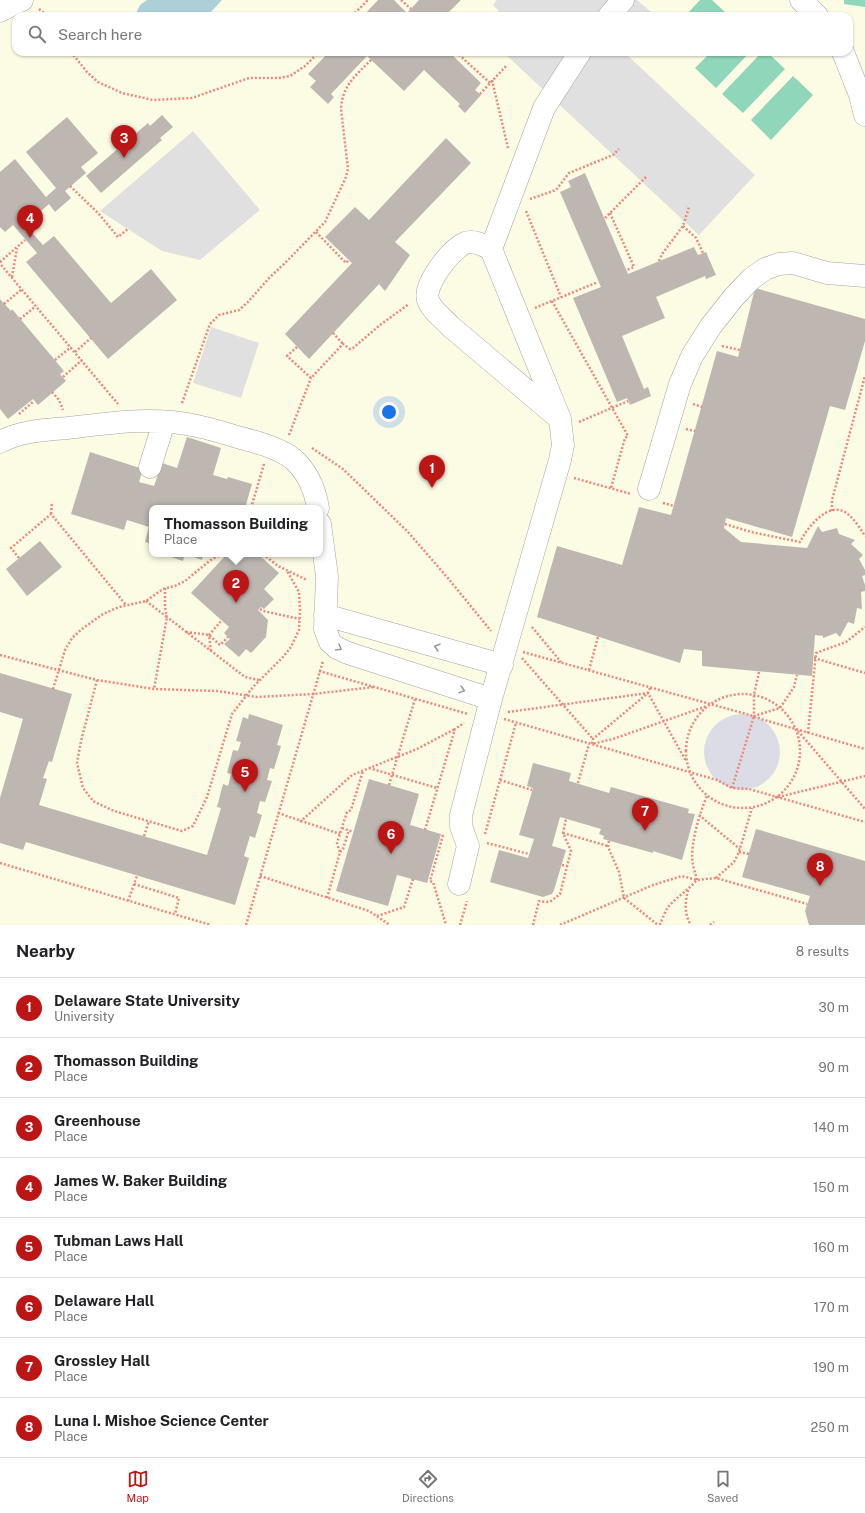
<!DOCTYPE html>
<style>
:root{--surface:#fff;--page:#f6f6f6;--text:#202124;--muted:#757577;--line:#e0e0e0;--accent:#bc1515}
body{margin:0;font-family:"Public Sans",sans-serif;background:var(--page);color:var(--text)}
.you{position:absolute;left:389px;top:412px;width:14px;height:14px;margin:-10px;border:3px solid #fff;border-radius:50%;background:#1a73e8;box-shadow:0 0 0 6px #1a73e833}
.badge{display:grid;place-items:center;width:26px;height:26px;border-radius:50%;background:var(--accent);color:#fff;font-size:13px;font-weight:700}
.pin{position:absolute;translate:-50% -33px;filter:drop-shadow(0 1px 2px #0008)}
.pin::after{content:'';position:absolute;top:21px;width:14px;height:12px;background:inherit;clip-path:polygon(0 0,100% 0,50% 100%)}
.popup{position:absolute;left:149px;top:505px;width:174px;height:52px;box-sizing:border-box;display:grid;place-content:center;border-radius:8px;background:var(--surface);filter:drop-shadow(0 1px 3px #0005);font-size:13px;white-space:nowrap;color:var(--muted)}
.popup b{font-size:15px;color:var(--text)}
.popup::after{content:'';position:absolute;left:50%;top:100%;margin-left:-8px;border:8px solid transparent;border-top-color:var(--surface)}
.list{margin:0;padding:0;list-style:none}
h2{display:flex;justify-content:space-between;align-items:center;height:52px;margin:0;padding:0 16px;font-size:17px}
h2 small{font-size:13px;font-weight:400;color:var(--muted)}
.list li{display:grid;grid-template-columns:26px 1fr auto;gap:12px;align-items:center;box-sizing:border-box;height:60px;padding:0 16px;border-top:1px solid var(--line)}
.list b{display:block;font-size:15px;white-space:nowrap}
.list p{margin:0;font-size:13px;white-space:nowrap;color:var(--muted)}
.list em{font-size:13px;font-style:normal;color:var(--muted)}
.icon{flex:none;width:22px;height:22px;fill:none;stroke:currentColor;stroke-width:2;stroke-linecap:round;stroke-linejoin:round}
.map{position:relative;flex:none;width:865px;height:925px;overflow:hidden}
.search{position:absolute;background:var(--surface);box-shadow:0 1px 3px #0004;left:12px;right:12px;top:12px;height:44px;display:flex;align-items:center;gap:10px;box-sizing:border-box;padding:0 14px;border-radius:12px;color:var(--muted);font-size:15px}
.sheet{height:532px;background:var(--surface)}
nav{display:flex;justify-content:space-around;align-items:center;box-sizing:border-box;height:56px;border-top:1px solid var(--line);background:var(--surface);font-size:11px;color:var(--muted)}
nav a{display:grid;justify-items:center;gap:2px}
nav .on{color:var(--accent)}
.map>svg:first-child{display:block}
</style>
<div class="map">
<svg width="865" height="925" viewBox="0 0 865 925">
<rect width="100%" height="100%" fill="#f0ede8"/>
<!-- education -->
<path fill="#fcfce5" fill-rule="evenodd" d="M0,0H865V925H0ZM16,16H849V52H16ZM152,508H320V554H152Z"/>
<!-- pitch -->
<path fill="#8fd6ba" d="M700,0H712L726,13L724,16H685Z
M844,0H865V7L844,4Z
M711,52H750L716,88L695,68Z
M762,52H767L785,69L743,113L722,94Z
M793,76L813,95L771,140L751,120Z"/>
<!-- parking -->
<path fill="#e0e0e0" d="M497,0H637L651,12L646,16H503L493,5Z
M504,52H624L755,175L699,235L506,55Z
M193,131L260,210L200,260L162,251L100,211Z
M211,327L259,343L241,398L193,383Z"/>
<!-- plaza -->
<path fill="#dcdce6" d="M704 752a38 38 0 1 1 76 0a38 38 0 1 1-76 0Z"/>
<!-- water -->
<path fill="#adcfd9" d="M147,0H222L207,16H135L140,5Z"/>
<!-- building -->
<path fill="#bdb6b1" d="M378,0H394L407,13L419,0H461L445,16H363Z
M329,52H449L481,83L475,90L481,95L465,113L458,106L460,104L424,70L404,91L367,56L331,94L334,97L328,104L310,87L316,81L308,74Z
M162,115L173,127L160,138L162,140L101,193L86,176L148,123L150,126Z
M67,117L98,153L81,167L86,173L65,191L71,198L55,212L49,204L25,225L43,245L54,236L111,303L151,269L177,300L108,359L26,262L37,253L13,225L5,232L0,227V172L15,159L46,197L56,188L26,152Z
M446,138L471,163L395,242L410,255L385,291L379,284L309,359L285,334L352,263L325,237L355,207L369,220Z
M585,173L628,274L694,247L698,255L706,252L716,275L706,279L705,276L656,297L665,318L622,336L644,389L648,387L651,396L630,405L627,398L617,402L573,298L601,287L560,192L571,187L568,181Z
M755,288L865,319V341L845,410L830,406L792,537L726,518L724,528L741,542L807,548L818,526L822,532L837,528L839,534L855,540L851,544L863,555L859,559L865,570V575L862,576L865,585V591L861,592L862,609L857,608L854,624L848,622L840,637L836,633L823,638V636L815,635L812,676L702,666V651L684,649L680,663L537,617L557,546L622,565L639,507L671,515L717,351L738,357Z
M0,299L11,311L12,309L64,371L60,374L66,381L38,405L33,399L8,419L0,409Z
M187,437L221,448L213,475L227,479L228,477L252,484L245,508H152V544L145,542L149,527L127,520L124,530L71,514L90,452L143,469L139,482L154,486L162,463L177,468Z
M40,541L62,567L27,596L6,569Z
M162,554H203L202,560L185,554L183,561Z
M235,554H258L279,573L264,589L274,599L264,609L261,607L258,610L268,620L266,637L251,653L246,649L239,657L224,644L230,639L224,633L229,627L191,593L226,555L230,559Z
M0,673L72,694L52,762L49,761L43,778L47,779L39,805L207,855L221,808L217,807L223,784L228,786L231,774L227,773L233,750L238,751L241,742L236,741L243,717L248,719L249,714L283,725L277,745L281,746L274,769L270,768L267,780L272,781L265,802L260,801L257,813L262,815L255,838L250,836L244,856L249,858L235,905L26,842L23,850L0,843V798L23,719L0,712Z
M533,763L571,773L569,781L609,793L611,787L689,809L688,813L695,814L682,860L653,851V853L603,839L604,836L599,834L601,829L560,817L552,846L566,850L554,890L552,894L543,897L490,882L499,850L528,858L534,839L519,835L533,788L527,786Z
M369,779L419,794L410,825L441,834L427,883L397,875L388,906L336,891Z
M756,829L865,861V925H809L805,911L810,896L742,877Z"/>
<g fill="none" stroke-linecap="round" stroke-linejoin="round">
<defs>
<path id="minor" d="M801,0L817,16
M0,11L22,0
M609,16L623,0
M843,52L860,95L865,115
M491,249L544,108L580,52
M0,442C20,431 45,430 68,428C110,423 155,416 197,426C212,429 227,434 241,438C257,442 278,448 292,458C307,471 315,489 318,508
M150,467L164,422
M649,489L680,384L692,356L711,326L734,297L751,279L765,269L779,264L793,263L827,273L865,276
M320,524L327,576L325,629L330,642L337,648L348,653L491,699
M325,615L502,665
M459,884L468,846L461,826V815L491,699L560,460L563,445L560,419L491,249C483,245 474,240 465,243C451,249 423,285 428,300C432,311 443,318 450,326L560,419"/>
</defs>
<!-- minor casing -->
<use href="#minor" stroke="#a4a4a4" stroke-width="23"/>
<!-- path -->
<path stroke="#ec887d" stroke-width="2.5" stroke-dasharray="2 2" stroke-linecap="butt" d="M401,0L411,9
M39,9L48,16
M352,16L368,0
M71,52L87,72L98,82L122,93L153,100L192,98L249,78H279L290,76L305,66L319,52
M456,52L490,83
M492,80L508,148
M480,94L507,65
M70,186L98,213L118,237L128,229
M530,199L556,190L569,173L613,155L619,149
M526,211L561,297
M610,213L634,267L627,270
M605,218L647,176
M683,226L696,238L703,253
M316,232L346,263L349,260
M0,261L2,266L118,404
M659,261L662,254L683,226L689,207
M0,262L25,240
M12,277L17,248
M552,301L628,436L625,438L611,488
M4,304L22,289
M535,308L598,282
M20,319L36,306
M333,333L343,344
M722,346L740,350
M297,347L287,356L311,378L343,344L350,349L353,348L380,325L409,304
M75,352L91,338
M55,360L71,347
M63,377L82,360
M52,392L59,400L63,410
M182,403L210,324L219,315L239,310L248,302L269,278L286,262L325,222L346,177L348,169L341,109C342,86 356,75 371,60
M693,404L702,407
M19,414L34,401
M579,422L628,401
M686,429L695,431
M289,435L311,378
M312,448L343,469L408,532L447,577L491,631
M574,478L631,494
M663,503L674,506
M251,508L264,464
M832,511V500L865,376
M51,514L52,502
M725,524L751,532L800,542C807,528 827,502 845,512C853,517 860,528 865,536
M263,554L278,566L307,580
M19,558L11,548L51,514L126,605
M165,588V607L167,617L245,677L259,680
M146,601L167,617L154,689
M260,609L263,611L300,619
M532,627L561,662
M186,632L209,635L220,645L228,637
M211,651L209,635L222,620
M523,652L757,717L761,719L865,749
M0,655L97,680L154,689L217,691L257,697L313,694L374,687
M522,658L593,739
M814,658L865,673
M589,670L598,637
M319,671L468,714
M759,672L754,695V716L780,708L794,687L797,675
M97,680L81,741L77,763L83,788L93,801L114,811L182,831L193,826L207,797L232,714L253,687L283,657L291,647L299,630L300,609L299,592L287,571
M650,688L648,693L593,739L592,744L613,739L707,706
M53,689L65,650L72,638L82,629L103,614L119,607L146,601L163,589L175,586L185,581L212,559L223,554
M686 751a57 57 0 1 1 114 0a57 57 0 1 1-114 0Z
M508,712L648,693L686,761
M504,719L717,780L732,788L749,789L865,822
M798,731L865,809
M808,733L816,653L846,642L865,627
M369,768L437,788
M500,780L532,790
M578,783L589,744
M389,785L415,699
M732,788L754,716
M778,797L865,776
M278,813L340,834
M699,815L740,849
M300,822L352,775L417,749L455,729
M342,828L353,832
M425,830L455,729L464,723
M563,833L608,846
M485,834L516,723
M443,835L430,881L433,882L446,925
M144,836L149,821
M609,841L608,847L619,872L624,898L658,925
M487,843L529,854
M340,852L343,849L349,830
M739,852L749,854
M0,863L211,925
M562,865L567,866
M260,876L369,911L390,925
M716,878L734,862L739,852L752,808
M697,880C696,875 694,870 693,865C689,847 700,812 707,796
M134,884L179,898L175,914
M688,890C685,902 684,914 691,925
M327,898L340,852L337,843L347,812L351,810L363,771
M128,901L137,876
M377,916L404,907L413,879
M246,925L323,661
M460,925L467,901
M533,925L539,901L547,902L551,901L560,894L571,851L563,833L566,819
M560,925L653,885L682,876L697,880L716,878L807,904
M660,925C662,919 665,912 668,907C677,897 688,890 697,880
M710,925L714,922"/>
<!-- minor -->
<use href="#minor" stroke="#fff" stroke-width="22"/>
</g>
<!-- one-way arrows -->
<defs><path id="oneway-chevron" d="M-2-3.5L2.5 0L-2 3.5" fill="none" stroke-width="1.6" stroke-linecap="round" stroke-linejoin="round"/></defs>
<g stroke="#9b9b9b">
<use href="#oneway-chevron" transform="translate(437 647) rotate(-164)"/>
<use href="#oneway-chevron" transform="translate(339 648) rotate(30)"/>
<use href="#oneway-chevron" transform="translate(462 690) rotate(18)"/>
</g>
</svg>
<div class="you"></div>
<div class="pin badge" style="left:432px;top:488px">1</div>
<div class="pin badge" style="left:236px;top:603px">2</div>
<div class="popup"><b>Thomasson Building</b>Place</div>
<div class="pin badge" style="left:124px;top:158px">3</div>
<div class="pin badge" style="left:30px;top:238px">4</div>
<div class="pin badge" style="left:245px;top:792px">5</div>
<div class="pin badge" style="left:391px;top:854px">6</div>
<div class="pin badge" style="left:645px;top:831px">7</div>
<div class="pin badge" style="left:820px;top:886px">8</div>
<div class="search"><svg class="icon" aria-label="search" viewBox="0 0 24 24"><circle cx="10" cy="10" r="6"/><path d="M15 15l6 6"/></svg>Search here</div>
</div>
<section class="sheet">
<h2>Nearby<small>8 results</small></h2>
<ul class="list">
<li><span class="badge">1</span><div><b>Delaware State University</b><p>University</p></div><em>30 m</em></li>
<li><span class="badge">2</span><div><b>Thomasson Building</b><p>Place</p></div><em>90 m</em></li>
<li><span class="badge">3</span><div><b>Greenhouse</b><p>Place</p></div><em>140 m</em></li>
<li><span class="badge">4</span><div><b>James W. Baker Building</b><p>Place</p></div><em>150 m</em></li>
<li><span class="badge">5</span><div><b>Tubman Laws Hall</b><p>Place</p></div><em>160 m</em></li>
<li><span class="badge">6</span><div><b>Delaware Hall</b><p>Place</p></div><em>170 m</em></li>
<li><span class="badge">7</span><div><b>Grossley Hall</b><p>Place</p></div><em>190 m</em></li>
<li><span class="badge">8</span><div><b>Luna I. Mishoe Science Center</b><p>Place</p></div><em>250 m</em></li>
</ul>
</section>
<nav>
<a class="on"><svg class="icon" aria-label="map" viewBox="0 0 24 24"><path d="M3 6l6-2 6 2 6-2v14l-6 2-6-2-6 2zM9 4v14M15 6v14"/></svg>Map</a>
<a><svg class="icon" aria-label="directions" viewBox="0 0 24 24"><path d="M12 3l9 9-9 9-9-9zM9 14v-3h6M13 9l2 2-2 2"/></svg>Directions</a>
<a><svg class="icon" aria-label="saved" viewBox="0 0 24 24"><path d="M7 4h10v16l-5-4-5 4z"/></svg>Saved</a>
</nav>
